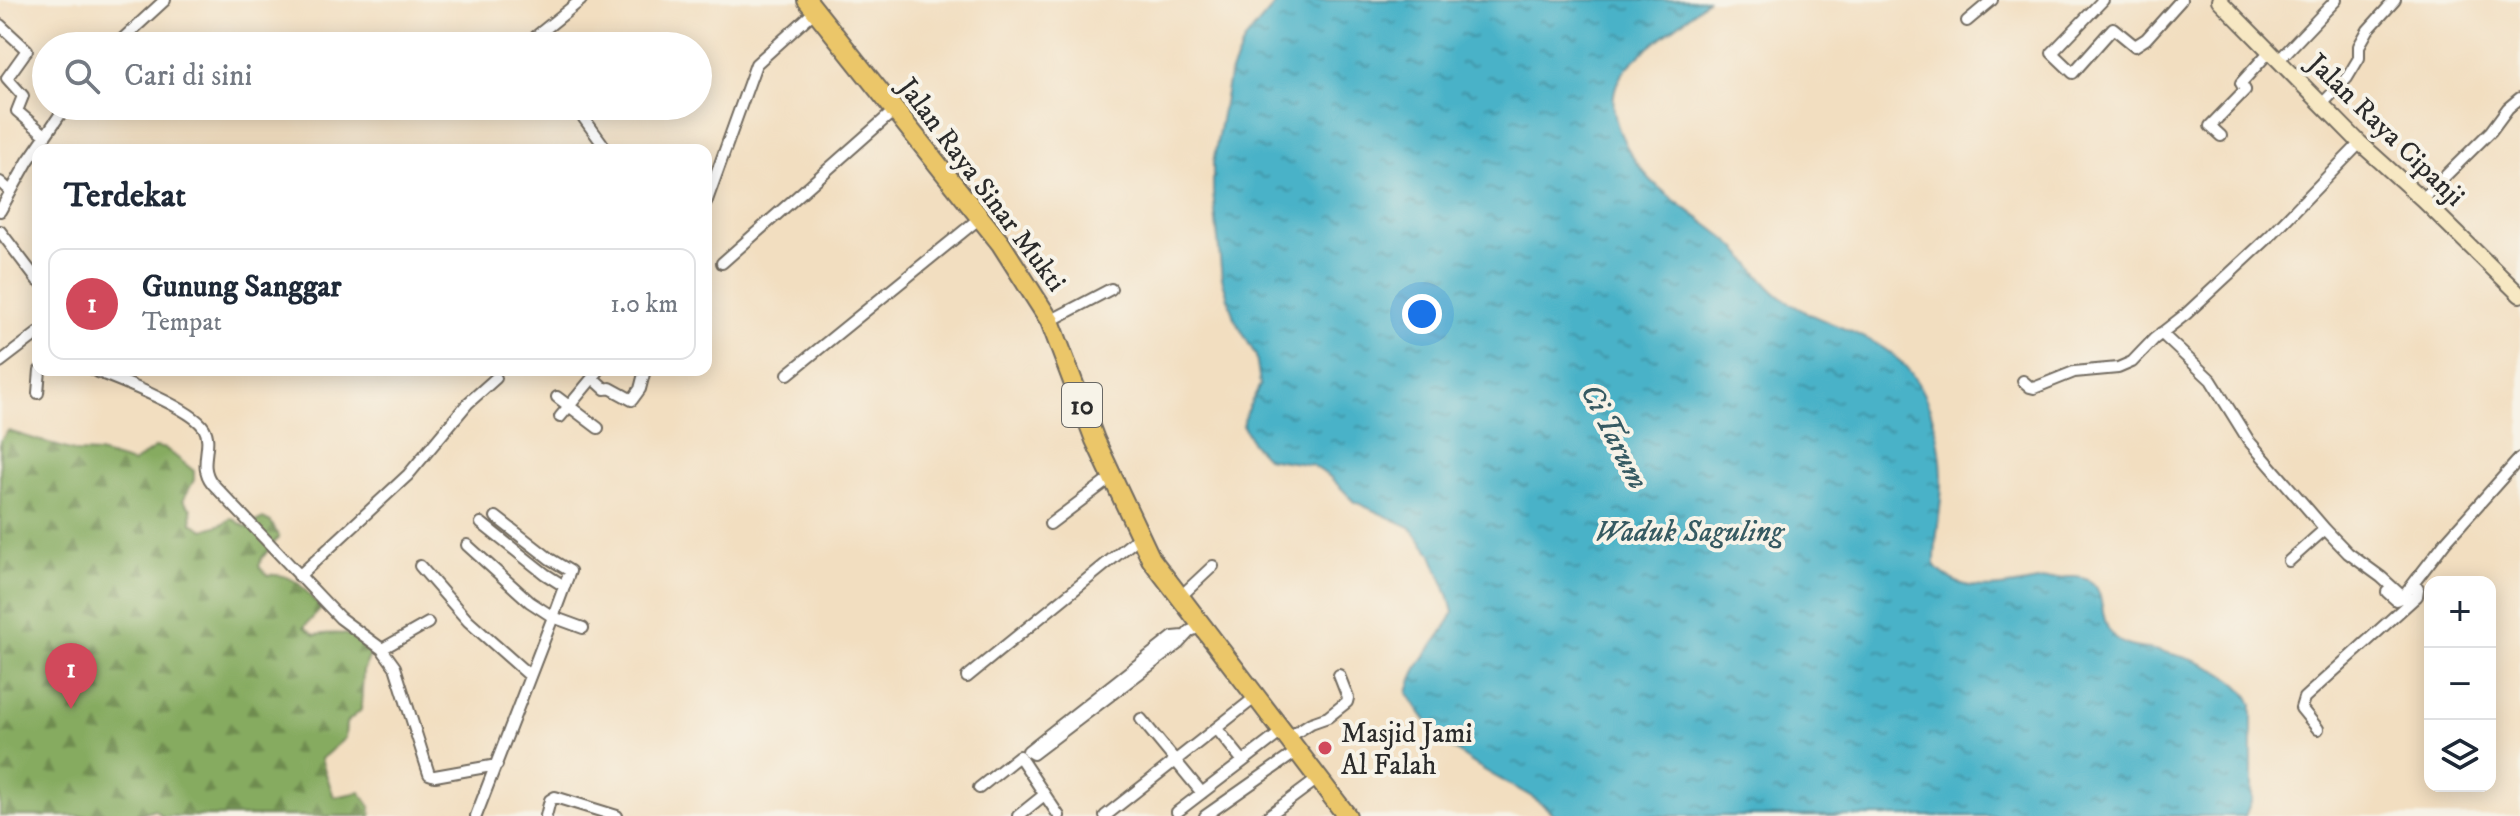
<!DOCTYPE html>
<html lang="id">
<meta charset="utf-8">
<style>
:root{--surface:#fff;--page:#f6f6f7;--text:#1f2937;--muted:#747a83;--line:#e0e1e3;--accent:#d1495b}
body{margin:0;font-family:"IM FELL DW Pica",serif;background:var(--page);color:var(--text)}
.controls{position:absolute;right:24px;bottom:24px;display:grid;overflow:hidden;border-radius:16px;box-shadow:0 4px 20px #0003}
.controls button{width:72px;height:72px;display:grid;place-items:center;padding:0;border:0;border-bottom:2px solid var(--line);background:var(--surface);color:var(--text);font:40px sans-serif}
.you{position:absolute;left:1422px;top:314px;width:28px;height:28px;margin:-20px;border:6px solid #fff;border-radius:50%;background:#1a73e8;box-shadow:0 0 0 12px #1a73e833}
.badge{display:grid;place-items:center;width:52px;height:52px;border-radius:50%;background:var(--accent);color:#fff;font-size:26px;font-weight:700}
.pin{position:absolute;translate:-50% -66px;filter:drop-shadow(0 2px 4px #0008)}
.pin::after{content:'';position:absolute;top:42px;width:28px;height:24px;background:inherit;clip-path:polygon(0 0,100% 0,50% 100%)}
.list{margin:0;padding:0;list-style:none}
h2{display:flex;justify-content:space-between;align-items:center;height:104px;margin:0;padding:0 32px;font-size:34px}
h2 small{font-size:26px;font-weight:400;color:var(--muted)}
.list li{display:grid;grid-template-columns:52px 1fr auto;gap:24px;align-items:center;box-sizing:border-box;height:112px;margin:0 16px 16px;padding:0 16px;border:2px solid var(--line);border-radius:16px}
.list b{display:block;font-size:30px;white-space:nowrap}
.list p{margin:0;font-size:26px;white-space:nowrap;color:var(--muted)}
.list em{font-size:26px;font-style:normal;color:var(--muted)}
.icon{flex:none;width:44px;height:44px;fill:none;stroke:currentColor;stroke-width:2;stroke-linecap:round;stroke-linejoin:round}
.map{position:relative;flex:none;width:2520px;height:816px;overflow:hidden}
.search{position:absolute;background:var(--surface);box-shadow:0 4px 20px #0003;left:32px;top:32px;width:680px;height:88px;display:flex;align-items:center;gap:20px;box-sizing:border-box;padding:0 28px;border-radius:44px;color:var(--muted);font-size:30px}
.panel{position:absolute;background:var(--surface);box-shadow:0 4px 20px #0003;left:32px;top:144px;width:680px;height:232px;border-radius:16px}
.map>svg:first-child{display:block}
</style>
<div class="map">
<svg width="2520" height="816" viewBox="0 0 2520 816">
<defs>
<pattern id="forest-firs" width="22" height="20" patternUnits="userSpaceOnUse" patternTransform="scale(2)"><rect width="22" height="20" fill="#86ab60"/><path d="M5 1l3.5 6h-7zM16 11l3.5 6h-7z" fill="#6e8b4f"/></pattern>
<pattern id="water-ripples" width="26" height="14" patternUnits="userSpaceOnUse" patternTransform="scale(2)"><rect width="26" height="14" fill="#4ab2c8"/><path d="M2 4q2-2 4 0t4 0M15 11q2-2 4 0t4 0" fill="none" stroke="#3e91a3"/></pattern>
</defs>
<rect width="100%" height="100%" fill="#f7f3e8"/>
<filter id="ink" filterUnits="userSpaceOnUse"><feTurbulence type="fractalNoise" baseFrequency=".0125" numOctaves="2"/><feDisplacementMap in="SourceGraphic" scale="16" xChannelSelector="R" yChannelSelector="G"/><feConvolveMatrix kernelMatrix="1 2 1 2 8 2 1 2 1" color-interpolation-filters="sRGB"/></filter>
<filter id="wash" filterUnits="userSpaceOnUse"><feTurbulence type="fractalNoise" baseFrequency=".006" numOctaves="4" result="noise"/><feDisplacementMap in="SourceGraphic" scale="32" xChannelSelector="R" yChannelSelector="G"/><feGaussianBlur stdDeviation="1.8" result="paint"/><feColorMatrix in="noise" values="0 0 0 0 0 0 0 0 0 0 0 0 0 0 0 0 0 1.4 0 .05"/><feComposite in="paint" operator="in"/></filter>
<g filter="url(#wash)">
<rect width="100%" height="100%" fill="#f2dec0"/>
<!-- forest -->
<path fill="url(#forest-firs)" stroke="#586b46" stroke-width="2" d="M8,431L77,452L99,453L133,463L156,447L166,449L194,471V480L183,500L191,509L192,523L204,530L225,523L231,518L246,527L263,518L271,522L279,537L262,558L259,567L268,575C296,573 304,589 321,609L304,627L315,635C339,632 359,631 370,655L363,671L361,710L346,723L345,738L321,759L334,797L360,792L370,806L371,816H162L154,809L135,816H0V441Z"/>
<!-- water -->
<path fill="url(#water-ripples)" stroke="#3a6e7a" stroke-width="2" d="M1279,0H1707C1683,25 1630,55 1618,81C1603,113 1629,157 1651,180C1674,204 1711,224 1736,248C1752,264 1763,284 1781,297C1822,328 1877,330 1911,373C1932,401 1941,441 1942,476C1943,506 1934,536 1935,566C1972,608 2029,576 2075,577C2115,579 2091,623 2119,641C2129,648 2143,648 2154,650C2186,656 2241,672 2252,705V799L2245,816H1555C1540,800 1527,794 1509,784C1462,759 1435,740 1408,693C1416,656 1439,645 1453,613L1449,597L1432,555L1410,527L1355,502L1330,477L1312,465L1266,458L1252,443L1243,426L1246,412L1260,385L1256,356L1234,318L1222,278L1213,192V163L1229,76L1245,40Z"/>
</g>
<g filter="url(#ink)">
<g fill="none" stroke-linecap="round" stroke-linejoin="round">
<defs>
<path id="minor" d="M2103,0L2052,53L2073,73L2113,28L2135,46L2146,39L2181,0
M1967,21L1992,0
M0,25L27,50L7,78L23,96L17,111L44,134
M115,46L165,0
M535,46L534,38L581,0
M2279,60L2336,0
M2322,104L2347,78L2359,58V46L2368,30L2395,0
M575,106L607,150
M2221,136L2210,126L2245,90L2241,83L2270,51
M0,182L10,191
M2422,199L2491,131L2508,108L2520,98
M706,203L756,64L815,11
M0,211L28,161L66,106
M0,231L38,281
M722,263L895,110
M1050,321L1111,289
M2161,333L2211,380L2249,441L2325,529L2348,553L2381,577L2403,597
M0,362L38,333
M93,370C116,379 192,408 204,428C214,445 197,464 212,483L340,618L382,649L395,667L429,774L435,776L497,765
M788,374L981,217
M593,378L605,389L610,388L632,400L640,389L645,370
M2023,381L2030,387L2034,388L2074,372L2118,368L2132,362L2154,339L2186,314L2269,237L2360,143
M38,393L40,370
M557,397L598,428
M560,417L599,370
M481,523L545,574L564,586
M1050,524L1111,478
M467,545L530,602L553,617L570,571L550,559L496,517
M2289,561L2325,529
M420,566L468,621L529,675
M299,576L408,475L468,403L496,378
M2387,592L2396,600L2403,597L2446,541L2520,458
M1181,596L1213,566
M1184,636L1173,637L1028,751L1033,754L1178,644L1190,631L1203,626
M382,649L428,623
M967,677L1139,537
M1141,719L1202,793
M1217,729L1243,761
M2318,729L2301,708L2304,698L2417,596L2418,589L2414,583
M1289,737L1311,723L1328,717L1347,702L1348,698L1339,675
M979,788L1019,756L1059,816
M1177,812L1284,730
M476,816L553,617L583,628
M546,816L550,800L555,797L617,816
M1018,816L1044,795
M1105,816L1257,696
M1205,816L1299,750
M1268,816L1319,778"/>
<path id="secondary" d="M2219,0L2360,143L2422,199L2520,295"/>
<path id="trunk" d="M807,0L1001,244L1050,321L1095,440L1151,559L1347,816"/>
</defs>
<!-- minor casing -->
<use href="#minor" stroke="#716a5f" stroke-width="14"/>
<!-- secondary casing -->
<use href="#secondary" stroke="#716a5f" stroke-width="18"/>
<!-- trunk casing -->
<use href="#trunk" stroke="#716a5f" stroke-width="22"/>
<!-- minor -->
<use href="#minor" stroke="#fff" stroke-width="10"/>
<!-- secondary -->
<use href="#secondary" stroke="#f7e8c3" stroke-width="14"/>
<!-- trunk -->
<use href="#trunk" stroke="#ebc669" stroke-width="18"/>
</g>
</g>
<!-- markers -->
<circle fill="#d1495b" stroke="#f7f3e8" stroke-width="3" cx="1325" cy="748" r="8"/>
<g text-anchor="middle" stroke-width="8" stroke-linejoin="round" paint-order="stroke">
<!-- shield labels -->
<rect fill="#f7f3e8" stroke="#686764" stroke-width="2" x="1062" y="383" width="40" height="44" rx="6"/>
<g font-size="26" font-weight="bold" fill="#2b2b2b">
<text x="1082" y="414">10</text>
</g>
<!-- street labels -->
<g font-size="28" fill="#2b2b2b" stroke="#f7f3e8">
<text transform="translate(2387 129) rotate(44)" y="10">Jalan Raya Cipanji</text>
<text transform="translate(983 184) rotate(53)" y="10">Jalan Raya Sinar Mukti</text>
</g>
<!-- poi labels -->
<g font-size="28" fill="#2b2b2b" stroke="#f7f3e8" text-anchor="start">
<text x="1341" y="742">Masjid Jami<tspan x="1341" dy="32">Al Falah</tspan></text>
</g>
<!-- water labels -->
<g font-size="30" font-style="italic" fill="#365a62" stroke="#f7f3e8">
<text transform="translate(1615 436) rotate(63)" y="10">Ci Tarum</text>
<text x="1689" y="541">Waduk Saguling</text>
</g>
</g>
</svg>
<div class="controls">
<button>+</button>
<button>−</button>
<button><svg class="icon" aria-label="layers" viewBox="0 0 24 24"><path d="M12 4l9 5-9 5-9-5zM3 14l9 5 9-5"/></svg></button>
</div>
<div class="you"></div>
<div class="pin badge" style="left:71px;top:709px">1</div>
<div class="search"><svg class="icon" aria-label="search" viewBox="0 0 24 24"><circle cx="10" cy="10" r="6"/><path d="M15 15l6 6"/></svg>Cari di sini</div>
<section class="panel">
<h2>Terdekat<small></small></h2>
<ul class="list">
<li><span class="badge">1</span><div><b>Gunung Sanggar</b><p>Tempat</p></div><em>1.0 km</em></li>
</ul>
</section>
</div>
